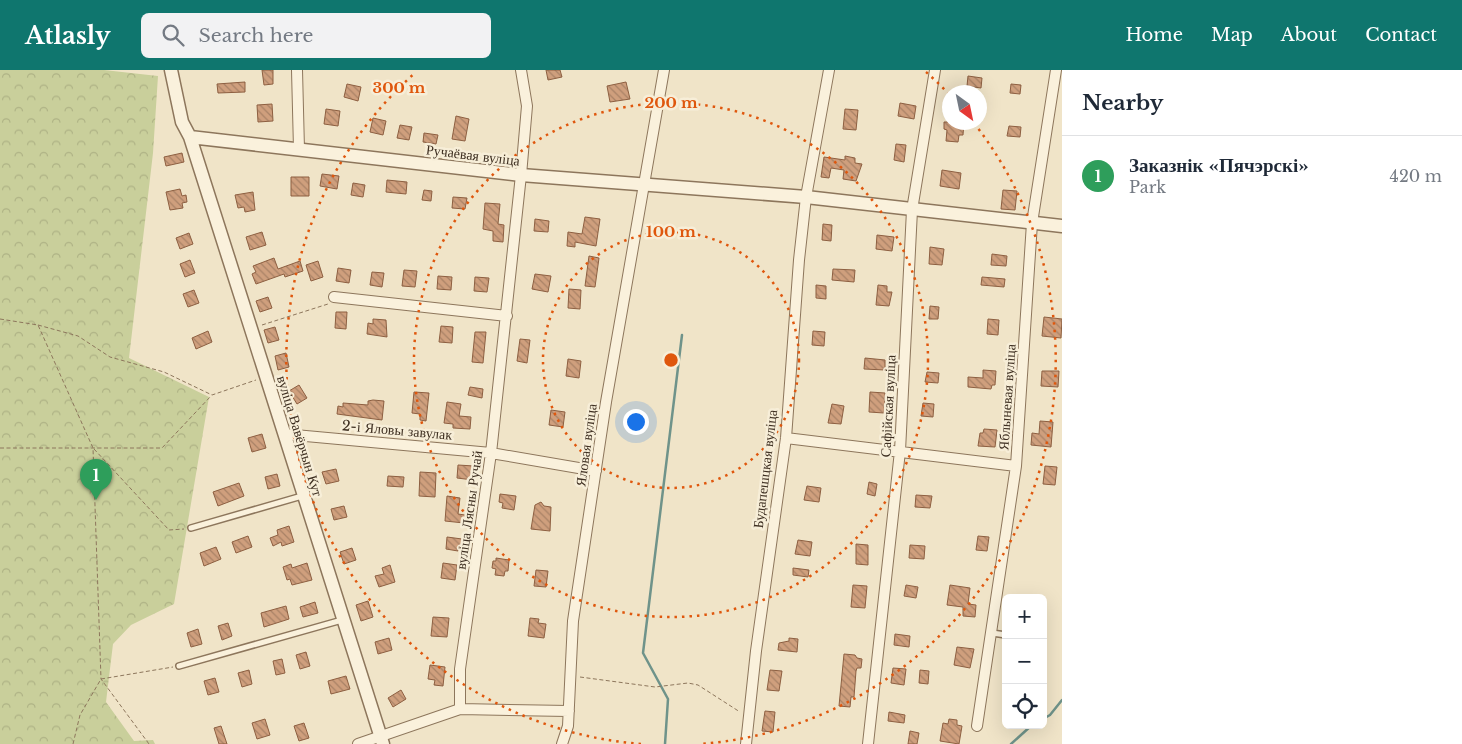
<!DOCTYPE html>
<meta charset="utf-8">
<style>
:root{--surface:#fff;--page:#f2f2f3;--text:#1f2937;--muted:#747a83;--line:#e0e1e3;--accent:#0f766e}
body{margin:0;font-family:"Libre Baskerville",serif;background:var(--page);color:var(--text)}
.controls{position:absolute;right:15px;bottom:15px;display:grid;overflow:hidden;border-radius:8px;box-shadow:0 5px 20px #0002}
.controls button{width:45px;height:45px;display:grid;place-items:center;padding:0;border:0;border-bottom:1px solid var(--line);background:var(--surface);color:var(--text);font:25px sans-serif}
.compass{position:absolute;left:942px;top:15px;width:45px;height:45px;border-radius:50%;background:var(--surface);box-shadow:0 5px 20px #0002;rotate:147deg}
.you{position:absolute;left:635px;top:351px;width:18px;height:18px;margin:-12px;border:4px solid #fff;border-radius:50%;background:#1a73e8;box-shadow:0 0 0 8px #1a73e833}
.badge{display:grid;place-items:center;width:32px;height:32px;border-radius:50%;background:var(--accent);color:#fff;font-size:16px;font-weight:700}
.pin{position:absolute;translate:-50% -41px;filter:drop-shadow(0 1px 2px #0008)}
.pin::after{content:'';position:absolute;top:26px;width:18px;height:15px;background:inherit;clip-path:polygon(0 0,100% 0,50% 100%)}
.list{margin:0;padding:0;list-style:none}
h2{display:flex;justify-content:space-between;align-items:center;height:65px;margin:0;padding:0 20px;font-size:21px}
h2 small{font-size:16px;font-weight:400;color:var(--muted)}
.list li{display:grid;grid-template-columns:32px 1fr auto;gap:15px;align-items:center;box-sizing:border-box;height:80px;padding:0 20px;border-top:1px solid var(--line)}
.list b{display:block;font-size:19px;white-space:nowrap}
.list p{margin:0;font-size:16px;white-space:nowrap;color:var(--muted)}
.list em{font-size:16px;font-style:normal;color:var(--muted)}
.icon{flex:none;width:28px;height:28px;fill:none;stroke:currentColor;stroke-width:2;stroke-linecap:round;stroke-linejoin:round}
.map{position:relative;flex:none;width:1062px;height:674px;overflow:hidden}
header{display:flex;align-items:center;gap:30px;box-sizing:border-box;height:70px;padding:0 25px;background:var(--accent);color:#fff}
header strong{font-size:24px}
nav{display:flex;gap:28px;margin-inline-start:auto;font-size:18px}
.search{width:350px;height:45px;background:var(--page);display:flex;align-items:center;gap:12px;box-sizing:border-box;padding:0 18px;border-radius:8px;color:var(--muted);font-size:19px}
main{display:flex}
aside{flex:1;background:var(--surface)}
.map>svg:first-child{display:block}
</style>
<header>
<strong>Atlasly</strong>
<div class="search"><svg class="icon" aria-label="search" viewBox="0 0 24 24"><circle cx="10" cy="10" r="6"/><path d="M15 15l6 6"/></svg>Search here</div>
<nav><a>Home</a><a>Map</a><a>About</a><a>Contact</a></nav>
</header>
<main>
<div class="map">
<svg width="1062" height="674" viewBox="0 0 1062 674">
<defs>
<pattern id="park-crowns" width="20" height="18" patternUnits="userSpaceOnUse" patternTransform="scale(1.25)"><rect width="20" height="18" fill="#c9cf9b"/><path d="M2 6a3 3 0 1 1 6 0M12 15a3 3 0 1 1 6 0" fill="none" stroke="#aeb285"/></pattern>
<pattern id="building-back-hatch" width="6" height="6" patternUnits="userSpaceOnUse" patternTransform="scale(1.25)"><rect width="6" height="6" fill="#cf9f7d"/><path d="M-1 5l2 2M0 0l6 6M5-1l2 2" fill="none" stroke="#a98266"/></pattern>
</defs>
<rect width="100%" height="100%" fill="#f0e4c8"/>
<!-- park -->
<path fill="url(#park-crowns)" d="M0,0H104L158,6L153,83L129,288L209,327L174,534L131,555L113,574L106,632L134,671L153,670L155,674H0Z"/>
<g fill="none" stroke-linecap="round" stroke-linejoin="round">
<!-- stream -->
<path stroke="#6f938a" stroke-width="2.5" d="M1043,649L1050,645L1062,630
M665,674L668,629L643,583L682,265
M1011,674L1032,655"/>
</g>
<!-- building -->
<path fill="url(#building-back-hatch)" stroke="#8d5f41" d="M262,0H273V14L264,15Z
M546,0H560L562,7L548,10Z
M968,6L982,8L981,18L967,16Z
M245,12V22L218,23L217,14Z
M626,12L630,29L610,32L607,16Z
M347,14L361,17L358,31L344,27Z
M1011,14L1021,15L1020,24L1010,23Z
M900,33L916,36L914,49L898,46Z
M272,34L273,51L258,52L257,35Z
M326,39L340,41L338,56L324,54Z
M845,39L858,40L856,60L843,59Z
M456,46L469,49L465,71L452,69Z
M373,48L386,51L383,65L370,62Z
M944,52H964L963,65H959L958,72L946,71L947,60L944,59Z
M400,55L412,57L409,70L397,68Z
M1009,56L1021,57L1020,67L1007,66Z
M424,63L438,65L436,74L423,72Z
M896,74L906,75L904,92L894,90Z
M182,83L184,92L166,96L164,87Z
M845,86L855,88V93L862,94L856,111L843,109L844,100L831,98L829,108L821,107L824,87L845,90Z
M942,100L961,103L959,119L940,116Z
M322,104L339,106L337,119L320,116Z
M291,107H309V126H291Z
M387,110L407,112L406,124L386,122Z
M353,113L365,115L363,127L351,125Z
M180,119L182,126L186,125L187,132L182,133L183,138L170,140L166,122Z
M424,120L432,121L431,131L422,130Z
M1003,120L1017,121L1015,140L1001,139Z
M253,122L255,140L245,142L244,137L238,138L235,125Z
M453,127L467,128L465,139L452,138Z
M485,133L500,134L498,154L504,155L503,172L493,171V161L483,159Z
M585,147L600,149L596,176L575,172V177L567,176L568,162L582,164Z
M535,149L549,151L548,162L534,161Z
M823,154L832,155L831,171L822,170Z
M262,162L266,175L250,180L246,167Z
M189,163L193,174L180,179L176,168Z
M877,165L894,167L892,181L876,179Z
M930,177L944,179L942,195L929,194Z
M992,184L1007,186L1006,196L991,195Z
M589,186L599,188L595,217L585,216Z
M274,188L278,199L300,191L303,201L285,207L284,204L256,214L252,204L256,202L253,196Z
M190,190L195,203L185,207L180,194Z
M318,191L323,207L311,211L306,195Z
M338,198L351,200L349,213L336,211Z
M833,199L855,200L854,212L832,210Z
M404,200L417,201L415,217L402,216Z
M372,202L384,203L382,217L370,215Z
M535,204L551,206L548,222L532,219Z
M438,206L452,207L451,220L437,219Z
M475,207L489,208L487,222L474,221Z
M982,207L1005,209L1004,217L981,215Z
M816,215L826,216V229L816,228Z
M878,215L887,216V222H892L889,236L876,235Z
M569,219L581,220L580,239L568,238Z
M194,220L199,233L188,237L183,224Z
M268,227L272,238L260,242L256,231Z
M930,236L939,237L938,249H929Z
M336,242H347L346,259L335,258Z
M1044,247L1062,249L1061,268L1042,266Z
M373,249L386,250L387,267L367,264L368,253L373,254Z
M988,249L999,250L998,265L987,264Z
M441,256L453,257L452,273L439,272Z
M275,257L279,270L268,273L264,260Z
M208,261L212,272L196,279L192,268Z
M813,261L825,262L824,276L812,275Z
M475,262H486L483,293L472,292Z
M520,269L530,270L527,293L517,291Z
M286,283L289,297L278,300L275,286Z
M865,288L885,290V300L864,299Z
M568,289L581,291L579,308L566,306Z
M983,300L996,301L995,315H992L991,319L968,317V307L983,308Z
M1042,301H1059L1058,317L1041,316Z
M927,302L939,303L938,313L925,312Z
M299,315L307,328L297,334L289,321Z
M470,317L483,319L482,328L468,325Z
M414,322L429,323L426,351L420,350V344L412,343Z
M870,322L885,323L884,343L869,342Z
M373,330L384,331L382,350L337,344L338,336L343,337V333L368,335V331Z
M447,332L461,334L459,346L471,347L470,359L453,358V354L444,353Z
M923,333L934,334L933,347L921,346Z
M832,334L844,336L841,354L828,353Z
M551,340L565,342L563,357L549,355Z
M1040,351L1053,352L1051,377L1031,375L1032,363L1039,364Z
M984,359L997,360L995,377L978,376L980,363H983Z
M262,364L266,378L252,382L248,368Z
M458,395L474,396L473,410L457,408Z
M1045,396L1057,397L1055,415L1043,414Z
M336,399L339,411L326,414L322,402Z
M420,402L436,403L435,427L419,426Z
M277,404L280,416L268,419L265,407Z
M388,406L404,407L403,417L387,416Z
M869,412L877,414L875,426L867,424Z
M239,413L244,426L218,436L213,422Z
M807,416L821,418L819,432L804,430Z
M500,424L516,426L514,440L502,438L503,433L499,432Z
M916,425L932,426L930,438L915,437Z
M447,426L460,428L458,444L465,445L464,453L445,451Z
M541,432L544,436L551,437L550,461L531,459L535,435Z
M344,436L347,447L334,450L331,439Z
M289,456L294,472L282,476L281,472L273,476L270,468L278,465L277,460Z
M248,466L252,477L236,483L232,472Z
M978,466L989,467L987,481L976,480Z
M447,467L462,469V476H458V481L446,479Z
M798,470L812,472L810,486L795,484Z
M856,474L868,475V495L856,494Z
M910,475L925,476L924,489L909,488Z
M216,477L221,489L204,496L200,483Z
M352,478L356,490L344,494L340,482Z
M496,488L509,490L508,501H505L504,506L495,505L496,499L492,498L493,491H496Z
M307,493L312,510L292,515L290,509L287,510L283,497L291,494L292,498Z
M443,493L457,495L455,510L441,508Z
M390,495L395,512L379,517L375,506L384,504L382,498Z
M793,498L809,500L808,507L793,505Z
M536,500L548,501L546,517L534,516Z
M853,515L867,516L865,538L851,537Z
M906,515L918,517L916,528L904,526Z
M950,515L970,518L968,534L976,535L975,547L963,546V537L947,535Z
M368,531L373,547L361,551L356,535Z
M315,532L318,543L303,547L300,537Z
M286,536L289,549L264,557L261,543Z
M433,547L449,548L447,567L431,566Z
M530,548L539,549L538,553L546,554L544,568L528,566Z
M228,553L232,566L222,570L218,556Z
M198,559L202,574L191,577L187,563Z
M895,564L910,566L909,577L894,575Z
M389,568L392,580L378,584L375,572Z
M789,568L798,569L797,582L778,580L779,573L789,571Z
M957,577L974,579L970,598L954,595Z
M306,582L310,596L300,599L296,585Z
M844,584L855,585L857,588L862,589L861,598H857L856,601L854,627H851L850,637L839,636Z
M282,589L285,603L276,605L273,591Z
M430,595L445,597L443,616L434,615L435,610L428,609Z
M893,598L906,599L904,615L891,613Z
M249,600L252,614L242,617L238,603Z
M770,600L782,601L779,621L767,620Z
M920,600L929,601L928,614L919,613Z
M346,606L350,619L331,624L328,611Z
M215,608L219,622L208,625L204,611Z
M401,620L406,629L393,637L388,628Z
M765,641L775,642L773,662L762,661Z
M889,642L905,645L904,653L888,651Z
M265,649L270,665L257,669L252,653Z
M949,649L957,650V655L962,656L959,674L940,671L943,653L948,654Z
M304,653L309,668L299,671L294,656Z
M221,656L227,674H219L214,658Z
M910,661L919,663L917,674H908Z"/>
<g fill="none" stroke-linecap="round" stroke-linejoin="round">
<defs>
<path id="service" d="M191,458L302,426
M992,563L1006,565
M179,596L342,550"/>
<path id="minor" d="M297,0L299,79
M334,227L507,246
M284,364L491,383L596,401
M786,368L1016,396
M460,639V599L491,383L521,105L527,36L521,0
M977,656L1016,396L1032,153L1056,0
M358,674L460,639L569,641
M562,674L568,656L573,551L606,332L664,0
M746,674L756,581L786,368L799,190L806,127L829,0
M868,674L900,381L912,140L935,0"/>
<path id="tertiary" d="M171,0L182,52L190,67L521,105L806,127L1062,156
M190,67L383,674"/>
</defs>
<!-- service casing -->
<use href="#service" stroke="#8d765c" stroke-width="8"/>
<!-- minor casing -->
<use href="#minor" stroke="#8d765c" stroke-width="12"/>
<!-- tertiary casing -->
<use href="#tertiary" stroke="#8d765c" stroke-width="15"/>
<!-- path -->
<path stroke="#8d765c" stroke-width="1" stroke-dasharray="4 2.5" stroke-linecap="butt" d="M0,249L38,255L93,378L101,609L149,674
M38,255L78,266L110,287L164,302L212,325L256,310
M262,255L328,234
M0,378H162L211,326
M94,379L169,460L184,459
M580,607L655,617L688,613L698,615L740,642
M73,674L80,645L101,609L173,597"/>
<!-- service -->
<use href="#service" stroke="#faf1dc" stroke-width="5"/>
<!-- minor -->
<use href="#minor" stroke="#faf1dc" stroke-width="10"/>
<!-- tertiary -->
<use href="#tertiary" stroke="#faf1dc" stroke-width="12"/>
</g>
<!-- distance rings -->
<g fill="none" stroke="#df570d" stroke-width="2.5" stroke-dasharray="2.5 5">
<circle cx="671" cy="290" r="128"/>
<circle cx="671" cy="290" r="257"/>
<path d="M641 674A385 385 0 0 1 416 2M926 2A385 385 0 0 1 948 23M974 53A385 385 0 0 1 701 674"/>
</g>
<g text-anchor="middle" stroke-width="5" stroke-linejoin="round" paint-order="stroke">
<!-- street labels -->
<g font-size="14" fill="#3d2e20" stroke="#f7eed8">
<text transform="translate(473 85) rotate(7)" y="5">Ручаёвая вуліца</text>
<text transform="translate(1007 327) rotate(-86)" y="5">Яблыневая вуліца</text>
<text transform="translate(888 336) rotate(-87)" y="5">Сафійская вуліца</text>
<text transform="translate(397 360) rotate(5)" y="5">2-і Яловы завулак</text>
<text transform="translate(300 366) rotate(73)" y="5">вуліца Вавёрчын Кут</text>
<text transform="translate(586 375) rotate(-82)" y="5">Яловая вуліца</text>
<text transform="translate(765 399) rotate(-83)" y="5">Будапешцкая вуліца</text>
<text transform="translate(469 440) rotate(-82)" y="5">вуліца Лясны Ручай</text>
</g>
</g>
<circle cx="671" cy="290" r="8" fill="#df570d" stroke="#f7eed8" stroke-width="2.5"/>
<g font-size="15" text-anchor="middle" font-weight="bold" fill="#df570d" stroke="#f7eed8" stroke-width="5" stroke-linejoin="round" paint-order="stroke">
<text x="399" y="23">300 m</text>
<text x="671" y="38">200 m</text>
<text x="671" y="167">100 m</text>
</g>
</svg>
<div class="controls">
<button>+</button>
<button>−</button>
<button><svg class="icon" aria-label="locate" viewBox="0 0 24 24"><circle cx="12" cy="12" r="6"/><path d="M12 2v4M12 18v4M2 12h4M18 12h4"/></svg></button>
</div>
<svg class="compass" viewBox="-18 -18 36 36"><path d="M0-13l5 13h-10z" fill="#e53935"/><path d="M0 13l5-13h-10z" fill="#747a83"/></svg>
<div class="you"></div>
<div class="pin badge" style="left:96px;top:430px;background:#2e9e5b">1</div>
</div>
<aside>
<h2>Nearby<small></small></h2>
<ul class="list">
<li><span class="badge" style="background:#2e9e5b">1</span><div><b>Заказнік «Пячэрскі»</b><p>Park</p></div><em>420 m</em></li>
</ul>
</aside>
</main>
